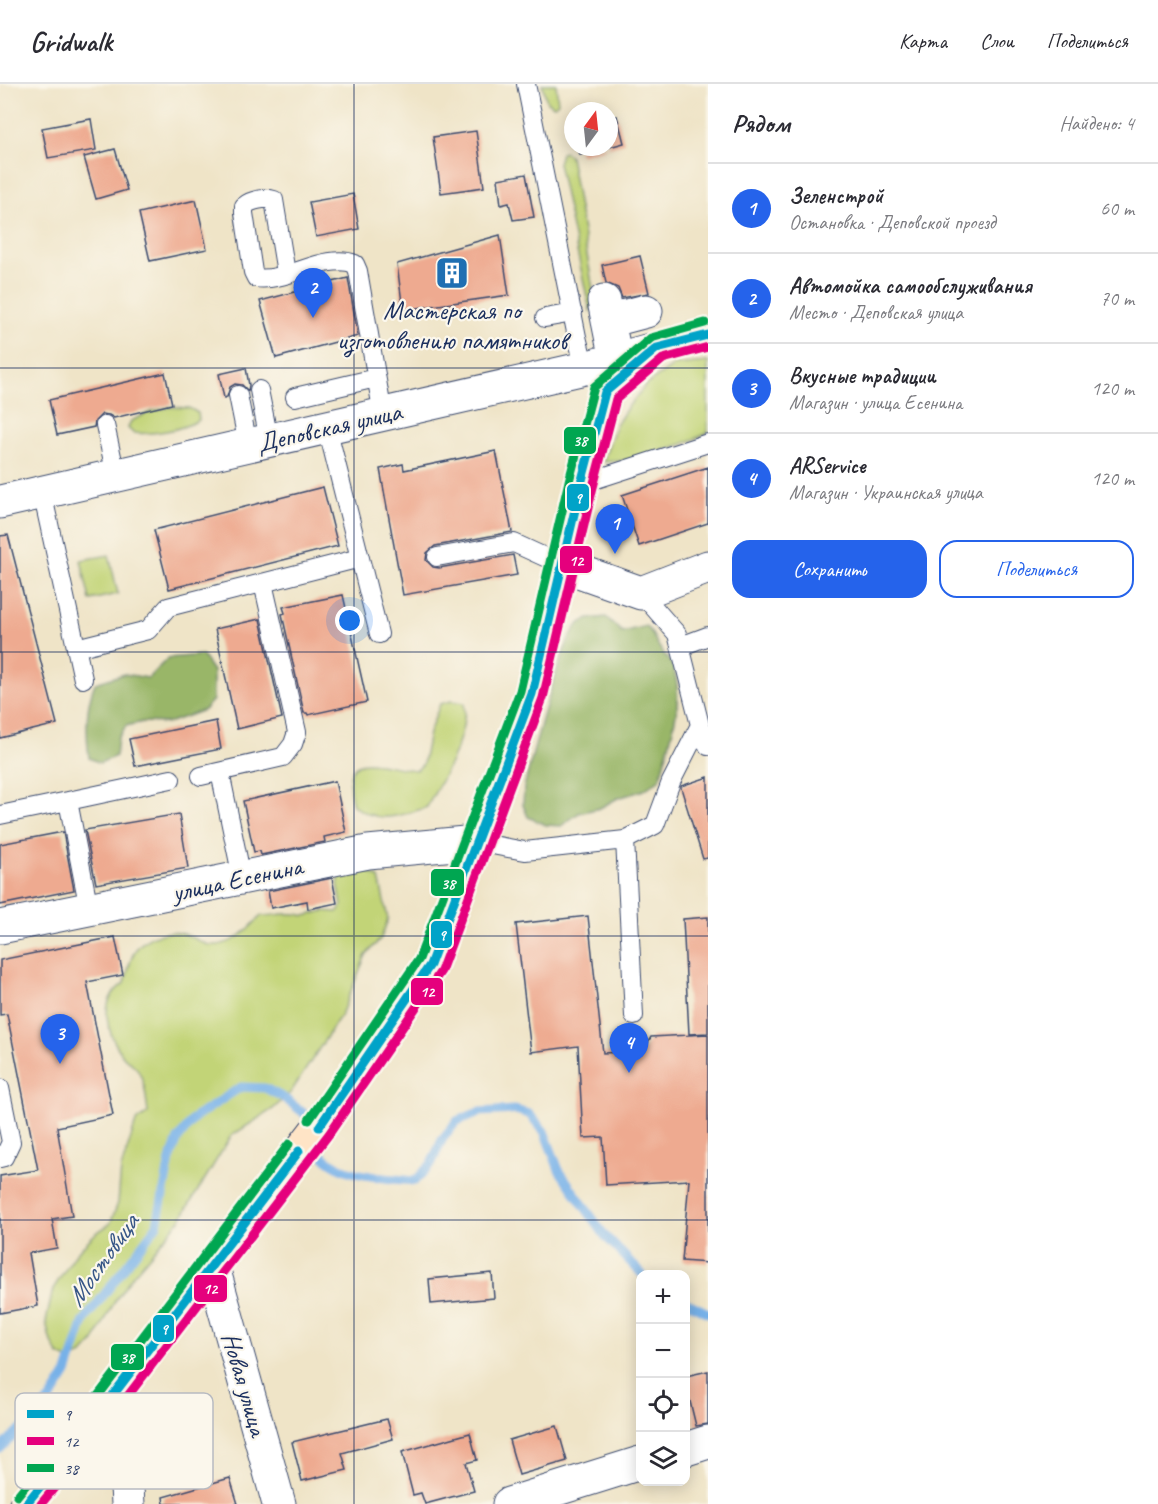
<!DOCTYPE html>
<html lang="ru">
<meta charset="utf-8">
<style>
:root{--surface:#fff;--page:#f7f7f7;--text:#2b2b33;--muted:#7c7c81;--line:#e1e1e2;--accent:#2563eb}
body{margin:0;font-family:Caveat,sans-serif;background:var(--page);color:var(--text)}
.controls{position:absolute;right:18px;bottom:18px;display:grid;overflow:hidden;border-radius:12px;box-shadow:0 3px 15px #0003}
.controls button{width:54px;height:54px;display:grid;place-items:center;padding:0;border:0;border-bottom:2px solid var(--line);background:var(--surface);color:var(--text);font:30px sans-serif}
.compass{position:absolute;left:564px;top:18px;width:54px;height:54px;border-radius:50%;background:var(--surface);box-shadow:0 3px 15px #0003;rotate:15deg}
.you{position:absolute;left:350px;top:537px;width:21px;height:21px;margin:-15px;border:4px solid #fff;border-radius:50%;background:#1a73e8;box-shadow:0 0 0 9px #1a73e833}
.badge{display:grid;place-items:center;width:39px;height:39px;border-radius:50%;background:var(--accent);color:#fff;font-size:20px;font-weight:700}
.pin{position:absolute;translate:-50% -50px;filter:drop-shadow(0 2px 3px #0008)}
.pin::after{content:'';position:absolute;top:32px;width:21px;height:18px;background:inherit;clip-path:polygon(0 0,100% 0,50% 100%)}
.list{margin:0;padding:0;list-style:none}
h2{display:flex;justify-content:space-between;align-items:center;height:78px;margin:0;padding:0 24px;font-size:26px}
h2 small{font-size:20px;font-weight:400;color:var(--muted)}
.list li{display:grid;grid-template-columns:39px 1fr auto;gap:18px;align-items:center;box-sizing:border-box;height:90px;padding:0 24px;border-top:2px solid var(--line)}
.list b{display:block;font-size:22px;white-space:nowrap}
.list p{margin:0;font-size:20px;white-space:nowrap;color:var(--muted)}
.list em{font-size:20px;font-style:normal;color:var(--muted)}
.actions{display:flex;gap:12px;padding:18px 24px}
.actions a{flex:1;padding:14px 0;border:2px solid var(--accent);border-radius:18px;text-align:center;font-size:21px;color:var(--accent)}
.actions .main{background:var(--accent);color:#fff}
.icon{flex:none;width:33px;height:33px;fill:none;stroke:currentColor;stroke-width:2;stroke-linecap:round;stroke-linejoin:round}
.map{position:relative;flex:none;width:708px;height:1420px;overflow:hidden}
header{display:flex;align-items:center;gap:36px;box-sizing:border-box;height:84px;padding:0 30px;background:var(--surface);border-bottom:2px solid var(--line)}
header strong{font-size:28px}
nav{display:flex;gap:33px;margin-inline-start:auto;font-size:21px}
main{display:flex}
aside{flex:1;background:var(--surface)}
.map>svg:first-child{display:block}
</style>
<header>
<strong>Gridwalk</strong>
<nav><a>Карта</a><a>Слои</a><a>Поделиться</a></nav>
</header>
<main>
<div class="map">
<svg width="708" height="1420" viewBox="0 0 708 1420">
<rect width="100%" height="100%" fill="#fbf7ec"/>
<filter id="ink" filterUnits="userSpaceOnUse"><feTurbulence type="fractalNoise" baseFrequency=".0167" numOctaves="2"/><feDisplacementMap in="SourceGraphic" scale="12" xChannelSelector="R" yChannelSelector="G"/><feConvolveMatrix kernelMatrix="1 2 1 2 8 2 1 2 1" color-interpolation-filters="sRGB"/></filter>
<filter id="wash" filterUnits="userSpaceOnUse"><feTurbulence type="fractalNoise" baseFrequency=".008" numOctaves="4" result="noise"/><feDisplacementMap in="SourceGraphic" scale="24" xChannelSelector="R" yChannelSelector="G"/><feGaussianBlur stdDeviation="1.35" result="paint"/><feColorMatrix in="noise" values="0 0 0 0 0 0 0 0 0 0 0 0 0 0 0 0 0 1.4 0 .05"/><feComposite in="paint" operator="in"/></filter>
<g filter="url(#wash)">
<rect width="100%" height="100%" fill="#efe4c7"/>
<!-- green -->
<path fill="#c2d477" stroke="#6e826a" stroke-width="1.5" d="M542,0H556L558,19L554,22L547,18Z
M565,68L570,72L595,217L590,227L558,79L561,69Z
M708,278V349L683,360L632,376L603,378L616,341L627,324L645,302L674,281Z
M170,323L189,324L198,329L199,336C181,346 153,351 133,349L128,344L131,337L150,328Z
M109,471L118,510L90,516L81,476Z
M451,617L464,619C469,651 442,695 427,723C400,732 377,741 353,721C336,658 382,684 417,686L423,680L429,649L440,620Z
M362,784L379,794L388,835L381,854L366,871L341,931L291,1008L273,1025L231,1052L180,1136L133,1191L115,1217L93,1259L84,1269L71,1277L58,1270L50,1255L46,1238L53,1205L76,1169L96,1149L110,1140L118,1119L121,1085L136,1038L148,1029C146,1015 146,1001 139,988C136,981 128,978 123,972C106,948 97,916 125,899C131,875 131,860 157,851C166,848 174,847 184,850C192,852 202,860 210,861C232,863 248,846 261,832C276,832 291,827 305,832L323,827L337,828L342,822L338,800L341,787Z"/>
<!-- forest -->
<path fill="#99b668" stroke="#5a7263" stroke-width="1.5" d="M606,533L622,548L646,542C653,549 655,557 661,566C664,571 669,575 672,581C687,616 668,660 660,695L644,706L618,714L600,724L579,729L561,742L546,741L528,733L523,721L524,703C532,674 561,554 579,540C586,534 597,534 606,533Z
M202,571L213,587V616L204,626L168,639L143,638L126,642L118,654L116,672L100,679L89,674C86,648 85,624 95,599L124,590L148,594L168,574Z"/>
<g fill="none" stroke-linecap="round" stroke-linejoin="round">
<!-- stream -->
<path stroke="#77b1e8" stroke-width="9" d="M314,1058C329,1094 382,1093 415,1097L431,1080L443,1054L457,1037L479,1028L515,1026L529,1030L544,1047L559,1086L605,1152L642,1190
M686,1218L708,1229
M0,1365L32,1335L51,1314L67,1289L84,1237L157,1141L170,1076L178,1055L194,1034L241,1003L265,1004L284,1014L305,1030L308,1042"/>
</g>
<g id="blocks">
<!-- building -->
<path fill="#eeaa90" d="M617,32L624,59L580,71L578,63H609V34Z
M91,35L96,66L48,74L42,44Z
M476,47L484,103L441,109L433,53Z
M115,65L127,106L96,115L84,73Z
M526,90L534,133L513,136L509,119L501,121L498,95Z
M353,110L359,145L316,153L309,118Z
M196,116L207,165L150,177L139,129Z
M500,151L509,211L403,226L397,180Z
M640,172L649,209L622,214L618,204L606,199L602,181Z
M348,194L358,252L276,274L260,217Z
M246,284L249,301L248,307L242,301L235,300L230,303L227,313L224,314L219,290Z
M165,289L172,320L114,334L109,331L102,330L95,337L94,343L57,351L49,316Z
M496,367L512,448L435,462L427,469L426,476L433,483L439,484L513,471L517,491L403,511L380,385L403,380L404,386Z
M708,383V439L639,462L622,411Z
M323,403L338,462L169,505L154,446Z
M8,451L57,640L0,654V452Z
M343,511L367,618L308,631L307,629H304L282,530L285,529L283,523Z
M260,535L282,634L237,645L215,545Z
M216,637L221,665L135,682L129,655Z
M708,693V774L703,775L681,704V702Z
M335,697L346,748L324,753L325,758L261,771L260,767L254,768L243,717Z
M179,730L188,784L96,800L85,746Z
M63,748L74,806L0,821V760Z
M332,794L337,819L308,825L307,817L271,824L268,807Z
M588,832L603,969L643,967L651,953L708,950V1179L682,1177L689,1096L606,1101L603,1053L583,1054L578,962L531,968L516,840Z
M708,833V949L689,950L683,835Z
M115,853L123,891L87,898L113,1031L57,1043L72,1132L52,1135L57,1164L29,1169L38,1222L0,1229V1092L38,1086L7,930L0,931V876Z
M492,1189L494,1214L431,1220L429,1195Z
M708,1287V1340L696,1342L686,1301V1292Z
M387,1335L393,1355L342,1369L347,1386L302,1397L292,1358Z
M557,1342L567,1377L519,1391L509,1356Z
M470,1349L477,1376L466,1379L474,1407L425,1420L421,1409L413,1411L402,1368Z
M230,1394L238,1420H164L163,1413Z"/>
</g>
</g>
<g filter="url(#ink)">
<use href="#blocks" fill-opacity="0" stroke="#3b4a6e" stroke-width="1.5"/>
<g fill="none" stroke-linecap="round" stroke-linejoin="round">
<defs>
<path id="service" d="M526,0L577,253L585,284L590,290
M286,189L274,116C266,113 251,116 244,122V129L253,188L256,194C286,199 326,168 355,180L358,187L383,331
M545,234L573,229
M259,306L269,356
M238,311L248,361
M295,313L376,294
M105,341L116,391
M327,343L379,550
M581,400L708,359
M42,408L83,595
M437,473L514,459L562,481
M641,509L677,550L700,641L708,662
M681,562L708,552
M76,564L148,546L168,523L360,474
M220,688L242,794
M201,692L283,673L293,660L297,648L263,499
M68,717L171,695
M0,731L68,717L89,825
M625,756L634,932
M476,758L525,767L625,756L655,741L671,698L700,641
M0,1004L11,1058L4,1073L0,1074"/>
<path id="minor" d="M604,217L616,276
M608,237L646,227
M0,418L585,284L657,264
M562,481L641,509L708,483
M0,843L368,768L476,758
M212,1180L279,1420
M97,1332C119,1361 127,1384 128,1420
M686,1365L708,1358
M509,1420L640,1379"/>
<path id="secondary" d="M26,1420L97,1332L319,1043L430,881L532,610L581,400L605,308L657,264L708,251"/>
</defs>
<!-- service casing -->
<use href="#service" stroke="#3b4a6e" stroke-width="20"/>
<!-- minor casing -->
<use href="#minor" stroke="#3b4a6e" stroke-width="35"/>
<!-- secondary casing -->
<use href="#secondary" stroke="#3b4a6e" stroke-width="35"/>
<!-- service -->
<use href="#service" stroke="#fff" stroke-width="18"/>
<!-- minor -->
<use href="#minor" stroke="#fff" stroke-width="33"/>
<!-- secondary -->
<use href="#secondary" stroke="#ffe4c6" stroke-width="33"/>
<defs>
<path id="bus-1" d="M319,1043L430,881L532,610L581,400L605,308L657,264L708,251
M26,1420L97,1332L299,1067"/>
<path id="bus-2" d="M41,1420L107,1339L329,1050L441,887L543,614L593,403L616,315L663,275L708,263"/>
<path id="bus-3" d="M309,1036L419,875L520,607L569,397L594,303L651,254L705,239
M17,1412L88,1325L289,1060"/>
</defs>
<!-- bus-1 casing -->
<use href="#bus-1" stroke="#fbf7ec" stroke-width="14"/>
<!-- bus-2 casing -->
<use href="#bus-2" stroke="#fbf7ec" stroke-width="14"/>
<!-- bus-3 casing -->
<use href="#bus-3" stroke="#fbf7ec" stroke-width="14"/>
<!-- bus-1 -->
<use href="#bus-1" stroke="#01a3c8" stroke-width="9"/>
<!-- bus-2 -->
<use href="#bus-2" stroke="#e5007d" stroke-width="9"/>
<!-- bus-3 -->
<use href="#bus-3" stroke="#00a651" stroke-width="9"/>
</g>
</g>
<!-- grid -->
<path fill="none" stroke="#1b2f5e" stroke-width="1.5" stroke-opacity="0.55" d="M354,0V1420M0,284H708M0,568H708M0,852H708M0,1136H708"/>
<!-- icons -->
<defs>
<symbol id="building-square" viewBox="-11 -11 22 22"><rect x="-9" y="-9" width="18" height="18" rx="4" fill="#1f6fb2" stroke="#fbf7ec"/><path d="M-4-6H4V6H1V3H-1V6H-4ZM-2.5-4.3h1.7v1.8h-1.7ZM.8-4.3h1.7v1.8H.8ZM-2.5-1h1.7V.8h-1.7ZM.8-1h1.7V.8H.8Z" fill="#fff"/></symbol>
</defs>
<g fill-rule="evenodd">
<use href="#building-square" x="433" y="170" width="38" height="38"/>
</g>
<g text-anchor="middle" stroke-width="4.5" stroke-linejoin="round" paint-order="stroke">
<!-- poi labels -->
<g font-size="26" fill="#1b2f5e" stroke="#fbf7ec">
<text x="452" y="235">Мастерская по<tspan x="452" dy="30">изготовлению памятников</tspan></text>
</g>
<!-- street labels -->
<g font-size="26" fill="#1b2f5e" stroke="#fbf7ec">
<text transform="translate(329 343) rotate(-13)" y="9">Деповская улица</text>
<text transform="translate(237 795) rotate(-12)" y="9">улица Есенина</text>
<text transform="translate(245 1300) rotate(74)" y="9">Новая улица</text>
</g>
<!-- water labels -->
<g font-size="27" font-style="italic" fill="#375687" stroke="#fbf7ec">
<text transform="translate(102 1176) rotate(-55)" y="9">Мостовица</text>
</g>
</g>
<!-- legend -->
<rect x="15" y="1309" width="198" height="96" rx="9" fill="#fbf7ec" stroke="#b8bbc1" stroke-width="1.5"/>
<rect x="27" y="1326" width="27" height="8" fill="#01a3c8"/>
<rect x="27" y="1353" width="27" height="8" fill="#e5007d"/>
<rect x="27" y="1380" width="27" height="8" fill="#00a651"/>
<g font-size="16" fill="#1b2f5e">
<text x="64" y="1336">9</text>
<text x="64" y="1363">12</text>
<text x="64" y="1390">38</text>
</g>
<g stroke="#fbf7ec" stroke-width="2">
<rect x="563" y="342" width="34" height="29" rx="6" fill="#00a651"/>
<rect x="566" y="399" width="24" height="29" rx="6" fill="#01a3c8"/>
<rect x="559" y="461" width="34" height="29" rx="6" fill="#e5007d"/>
<rect x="430" y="784" width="35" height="29" rx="6" fill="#00a651"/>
<rect x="430" y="836" width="23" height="29" rx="6" fill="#01a3c8"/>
<rect x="410" y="893" width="34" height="29" rx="6" fill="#e5007d"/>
<rect x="193" y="1190" width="35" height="29" rx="6" fill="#e5007d"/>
<rect x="152" y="1230" width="23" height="29" rx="6" fill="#01a3c8"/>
<rect x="110" y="1259" width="35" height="28" rx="6" fill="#00a651"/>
</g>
<g font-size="16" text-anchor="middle" font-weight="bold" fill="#fff">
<text x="580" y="362">38</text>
<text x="578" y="419">9</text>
<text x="576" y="482">12</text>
<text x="448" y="805">38</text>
<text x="442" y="856">9</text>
<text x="427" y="913">12</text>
<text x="210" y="1210">12</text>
<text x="164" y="1250">9</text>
<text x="127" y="1279">38</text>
</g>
</svg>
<div class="controls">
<button>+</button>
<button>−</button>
<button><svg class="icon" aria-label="locate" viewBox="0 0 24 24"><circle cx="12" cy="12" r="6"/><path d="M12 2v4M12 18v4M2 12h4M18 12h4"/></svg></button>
<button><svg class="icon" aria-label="layers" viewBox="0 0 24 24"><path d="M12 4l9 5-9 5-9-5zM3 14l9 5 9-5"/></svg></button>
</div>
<svg class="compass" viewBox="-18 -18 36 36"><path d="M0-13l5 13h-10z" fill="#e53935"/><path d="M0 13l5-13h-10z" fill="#7c7c81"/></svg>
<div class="you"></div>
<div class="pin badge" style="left:615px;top:470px">1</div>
<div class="pin badge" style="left:313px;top:234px">2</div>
<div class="pin badge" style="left:60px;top:980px">3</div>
<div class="pin badge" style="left:629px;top:989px">4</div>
</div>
<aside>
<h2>Рядом<small>Найдено: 4</small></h2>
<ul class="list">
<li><span class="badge">1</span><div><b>Зеленстрой</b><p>Остановка · Деповской проезд</p></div><em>60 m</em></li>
<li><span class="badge">2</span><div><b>Автомойка самообслуживания</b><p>Место · Деповская улица</p></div><em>70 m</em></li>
<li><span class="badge">3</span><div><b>Вкусные традиции</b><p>Магазин · улица Есенина</p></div><em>120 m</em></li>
<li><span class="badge">4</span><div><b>ARService</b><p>Магазин · Украинская улица</p></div><em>120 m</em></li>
</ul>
<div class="actions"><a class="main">Сохранить</a><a>Поделиться</a></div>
</aside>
</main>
